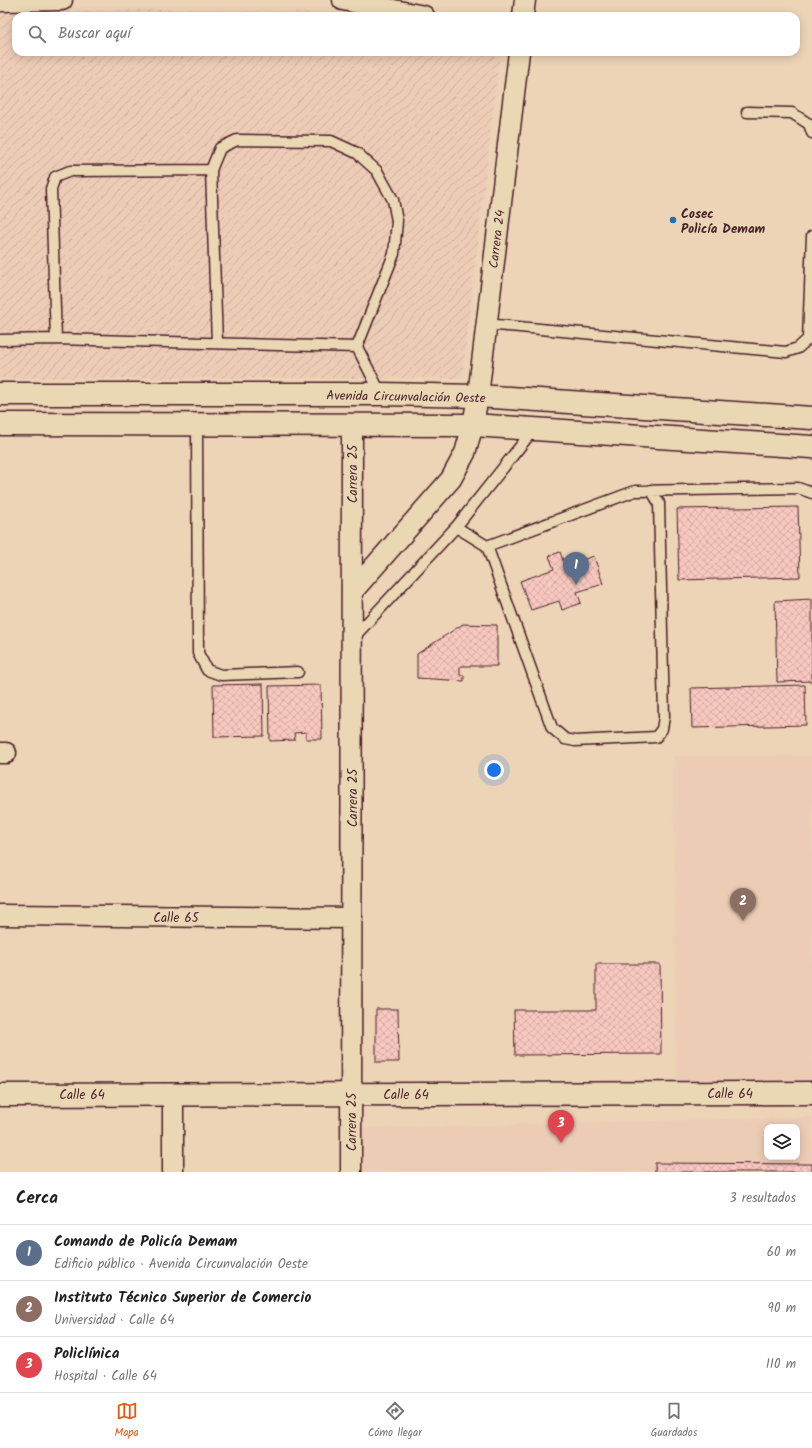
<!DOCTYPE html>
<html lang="es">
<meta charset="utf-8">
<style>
:root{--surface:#fff;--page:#f6f6f6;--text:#202124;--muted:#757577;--line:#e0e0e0;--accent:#ea580c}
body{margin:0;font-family:Kalam,sans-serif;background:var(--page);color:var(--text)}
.controls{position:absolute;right:12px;bottom:12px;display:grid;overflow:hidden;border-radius:8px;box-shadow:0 2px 10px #0003}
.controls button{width:36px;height:36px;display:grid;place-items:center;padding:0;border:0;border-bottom:1px solid var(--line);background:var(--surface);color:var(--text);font:20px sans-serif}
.you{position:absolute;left:494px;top:770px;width:14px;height:14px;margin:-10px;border:3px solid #fff;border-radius:50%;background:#1a73e8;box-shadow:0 0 0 6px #1a73e833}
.badge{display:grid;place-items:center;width:26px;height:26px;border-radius:50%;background:var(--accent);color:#fff;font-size:13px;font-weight:700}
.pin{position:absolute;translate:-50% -33px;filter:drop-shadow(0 1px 2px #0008)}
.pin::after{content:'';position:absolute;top:21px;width:14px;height:12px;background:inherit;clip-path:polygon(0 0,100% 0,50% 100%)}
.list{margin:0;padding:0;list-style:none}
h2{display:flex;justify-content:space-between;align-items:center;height:52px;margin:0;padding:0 16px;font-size:17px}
h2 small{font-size:13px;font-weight:400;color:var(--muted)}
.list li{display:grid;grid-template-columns:26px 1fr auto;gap:12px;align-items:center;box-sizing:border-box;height:56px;padding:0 16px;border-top:1px solid var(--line)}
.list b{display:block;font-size:15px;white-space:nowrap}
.list p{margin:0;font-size:13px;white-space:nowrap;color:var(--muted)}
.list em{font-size:13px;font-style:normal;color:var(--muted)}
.icon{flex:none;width:22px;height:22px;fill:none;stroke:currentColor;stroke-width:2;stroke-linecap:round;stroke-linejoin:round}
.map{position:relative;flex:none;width:812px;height:1172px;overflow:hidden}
.search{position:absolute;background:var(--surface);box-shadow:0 2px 10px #0003;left:12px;right:12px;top:12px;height:44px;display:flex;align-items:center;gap:10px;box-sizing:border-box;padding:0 14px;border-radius:12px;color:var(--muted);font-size:15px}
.sheet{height:220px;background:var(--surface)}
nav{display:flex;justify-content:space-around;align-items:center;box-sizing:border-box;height:56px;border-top:1px solid var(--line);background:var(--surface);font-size:11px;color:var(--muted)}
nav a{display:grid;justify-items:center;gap:2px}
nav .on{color:var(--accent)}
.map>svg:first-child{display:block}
</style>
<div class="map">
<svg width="812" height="1172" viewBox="0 0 812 1172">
<defs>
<pattern id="industrial-furrows" width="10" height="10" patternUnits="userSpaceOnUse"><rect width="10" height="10" fill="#edccb6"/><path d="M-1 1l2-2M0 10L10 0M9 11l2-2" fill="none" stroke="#cdaf9d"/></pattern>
<pattern id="building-cross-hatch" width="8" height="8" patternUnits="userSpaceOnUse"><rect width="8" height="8" fill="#f8c8c0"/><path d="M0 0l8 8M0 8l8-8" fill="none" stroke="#d6aba5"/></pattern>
</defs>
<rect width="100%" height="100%" fill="#edd4b6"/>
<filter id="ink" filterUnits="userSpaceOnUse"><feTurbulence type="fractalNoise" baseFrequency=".025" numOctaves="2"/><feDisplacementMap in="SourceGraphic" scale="8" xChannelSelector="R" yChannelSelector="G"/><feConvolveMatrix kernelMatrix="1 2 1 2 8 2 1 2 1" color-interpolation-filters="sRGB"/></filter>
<g filter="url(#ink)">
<!-- built -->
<path fill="#edccb6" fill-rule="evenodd" d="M673,756H812V1087H676Z
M812,1117V1172H355V1128ZM767,1127H797V1157H767Z"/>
<!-- industrial -->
<path fill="url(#industrial-furrows)" d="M186,9L349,14L358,16H16V52H500L462,378H0V13Z"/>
<!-- building -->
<path fill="url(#building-cross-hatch)" stroke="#4a1f2b" d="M798,507L800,577L679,580L677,509Z
M560,552L565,566L594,556L603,584L577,592L581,603L562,610L559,601L531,610L520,581L554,569L549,556Z
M812,599V681L777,682L775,601Z
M463,624L497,625V666H460V675H464V681L417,678V654Z
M263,684L264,736L214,737L213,685Z
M321,685L322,739H306V732L294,733L295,740L270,741L269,686Z
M805,685L806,725L692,728L691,688Z
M596,964H660L661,1054L515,1055L514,1010H596Z
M376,1009H398L399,1062H376Z
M655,1163L812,1164V1172H655Z"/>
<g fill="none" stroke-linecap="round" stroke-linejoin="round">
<defs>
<path id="lane" d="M747,112L792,113L809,124L812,133
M486,324L786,352L798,348L808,339L812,236
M56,339L51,189L55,177L70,171L211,170
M0,340L56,339L357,347
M217,343L211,170L220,148L237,140L331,141L357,153L377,171L393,200L397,221L394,254L357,347L381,394
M197,424L198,653L207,670L221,675L298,672
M456,527L487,546L635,491L798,488L812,493
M487,546L552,728L565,739L575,741L656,737L662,729L664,717L659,503L651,490
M353,638L456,527L534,429"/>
<path id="street" d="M343,0L424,16
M0,1L62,0
M523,16L525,0
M352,592L451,479L465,453L473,425L478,396L519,52
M0,753H6
M0,915L352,918
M173,1094V1172
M351,1172L352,425"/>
<path id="secondary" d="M0,1095L812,1093"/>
<path id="primary" d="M0,394H381L478,396L812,418
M0,424L473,425L812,447"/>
</defs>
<!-- lane casing -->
<use href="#lane" stroke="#4a1f2b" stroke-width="13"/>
<!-- street casing -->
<use href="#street" stroke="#4a1f2b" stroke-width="23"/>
<!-- secondary casing -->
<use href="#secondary" stroke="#4a1f2b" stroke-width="25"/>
<!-- primary casing -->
<use href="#primary" stroke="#4a1f2b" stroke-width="25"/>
<!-- lane -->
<use href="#lane" stroke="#ead7b4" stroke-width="10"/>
<!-- street -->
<use href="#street" stroke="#ead7b4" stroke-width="20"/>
<!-- secondary -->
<use href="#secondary" stroke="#ead7b4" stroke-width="22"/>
<!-- primary -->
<use href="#primary" stroke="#ead7b4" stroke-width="22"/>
</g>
</g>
<!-- markers -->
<circle fill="#1f6fb2" stroke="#ead7b4" stroke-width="1.5" cx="673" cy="220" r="4"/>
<g text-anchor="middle" stroke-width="4" stroke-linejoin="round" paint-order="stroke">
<!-- poi labels -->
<g font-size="13" font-weight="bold" fill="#4a1f2b" stroke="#ead7b4" text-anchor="start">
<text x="681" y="218">Cosec<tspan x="681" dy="15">Policía Demam</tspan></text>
</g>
<!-- street labels -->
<g font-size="13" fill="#4a1f2b" stroke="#ead7b4">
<text transform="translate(496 239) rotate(-83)" y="5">Carrera 24</text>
<text transform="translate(406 396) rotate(1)" y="5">Avenida Circunvalación Oeste</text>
<text transform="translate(352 474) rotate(-90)" y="5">Carrera 25</text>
<text transform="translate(352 798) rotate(-90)" y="5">Carrera 25</text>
<text x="176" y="922">Calle 65</text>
<text x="730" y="1098">Calle 64</text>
<text x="82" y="1099">Calle 64</text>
<text x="406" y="1099">Calle 64</text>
<text transform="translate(351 1122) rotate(-90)" y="5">Carrera 25</text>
</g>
</g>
</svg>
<div class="controls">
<button><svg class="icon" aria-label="layers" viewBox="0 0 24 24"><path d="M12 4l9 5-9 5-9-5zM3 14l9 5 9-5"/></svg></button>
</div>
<div class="you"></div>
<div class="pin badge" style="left:576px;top:585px;background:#5c6f8a">1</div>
<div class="pin badge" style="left:743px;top:921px;background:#8d6e63">2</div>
<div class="pin badge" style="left:561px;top:1143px;background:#e0444e">3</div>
<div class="search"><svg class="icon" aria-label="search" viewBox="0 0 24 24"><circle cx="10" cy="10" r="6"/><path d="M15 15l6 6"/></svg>Buscar aquí</div>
</div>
<section class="sheet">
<h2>Cerca<small>3 resultados</small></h2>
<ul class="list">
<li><span class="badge" style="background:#5c6f8a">1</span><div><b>Comando de Policía Demam</b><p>Edificio público · Avenida Circunvalación Oeste</p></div><em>60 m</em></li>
<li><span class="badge" style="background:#8d6e63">2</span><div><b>Instituto Técnico Superior de Comercio</b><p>Universidad · Calle 64</p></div><em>90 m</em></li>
<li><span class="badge" style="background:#e0444e">3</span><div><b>Policlínica</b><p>Hospital · Calle 64</p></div><em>110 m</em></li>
</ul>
</section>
<nav>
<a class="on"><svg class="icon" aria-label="map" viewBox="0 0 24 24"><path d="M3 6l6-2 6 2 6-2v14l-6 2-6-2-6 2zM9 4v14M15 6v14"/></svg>Mapa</a>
<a><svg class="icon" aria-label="directions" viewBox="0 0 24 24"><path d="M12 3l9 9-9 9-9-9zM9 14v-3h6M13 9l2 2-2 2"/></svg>Cómo llegar</a>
<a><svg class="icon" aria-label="saved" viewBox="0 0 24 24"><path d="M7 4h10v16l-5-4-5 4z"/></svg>Guardados</a>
</nav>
